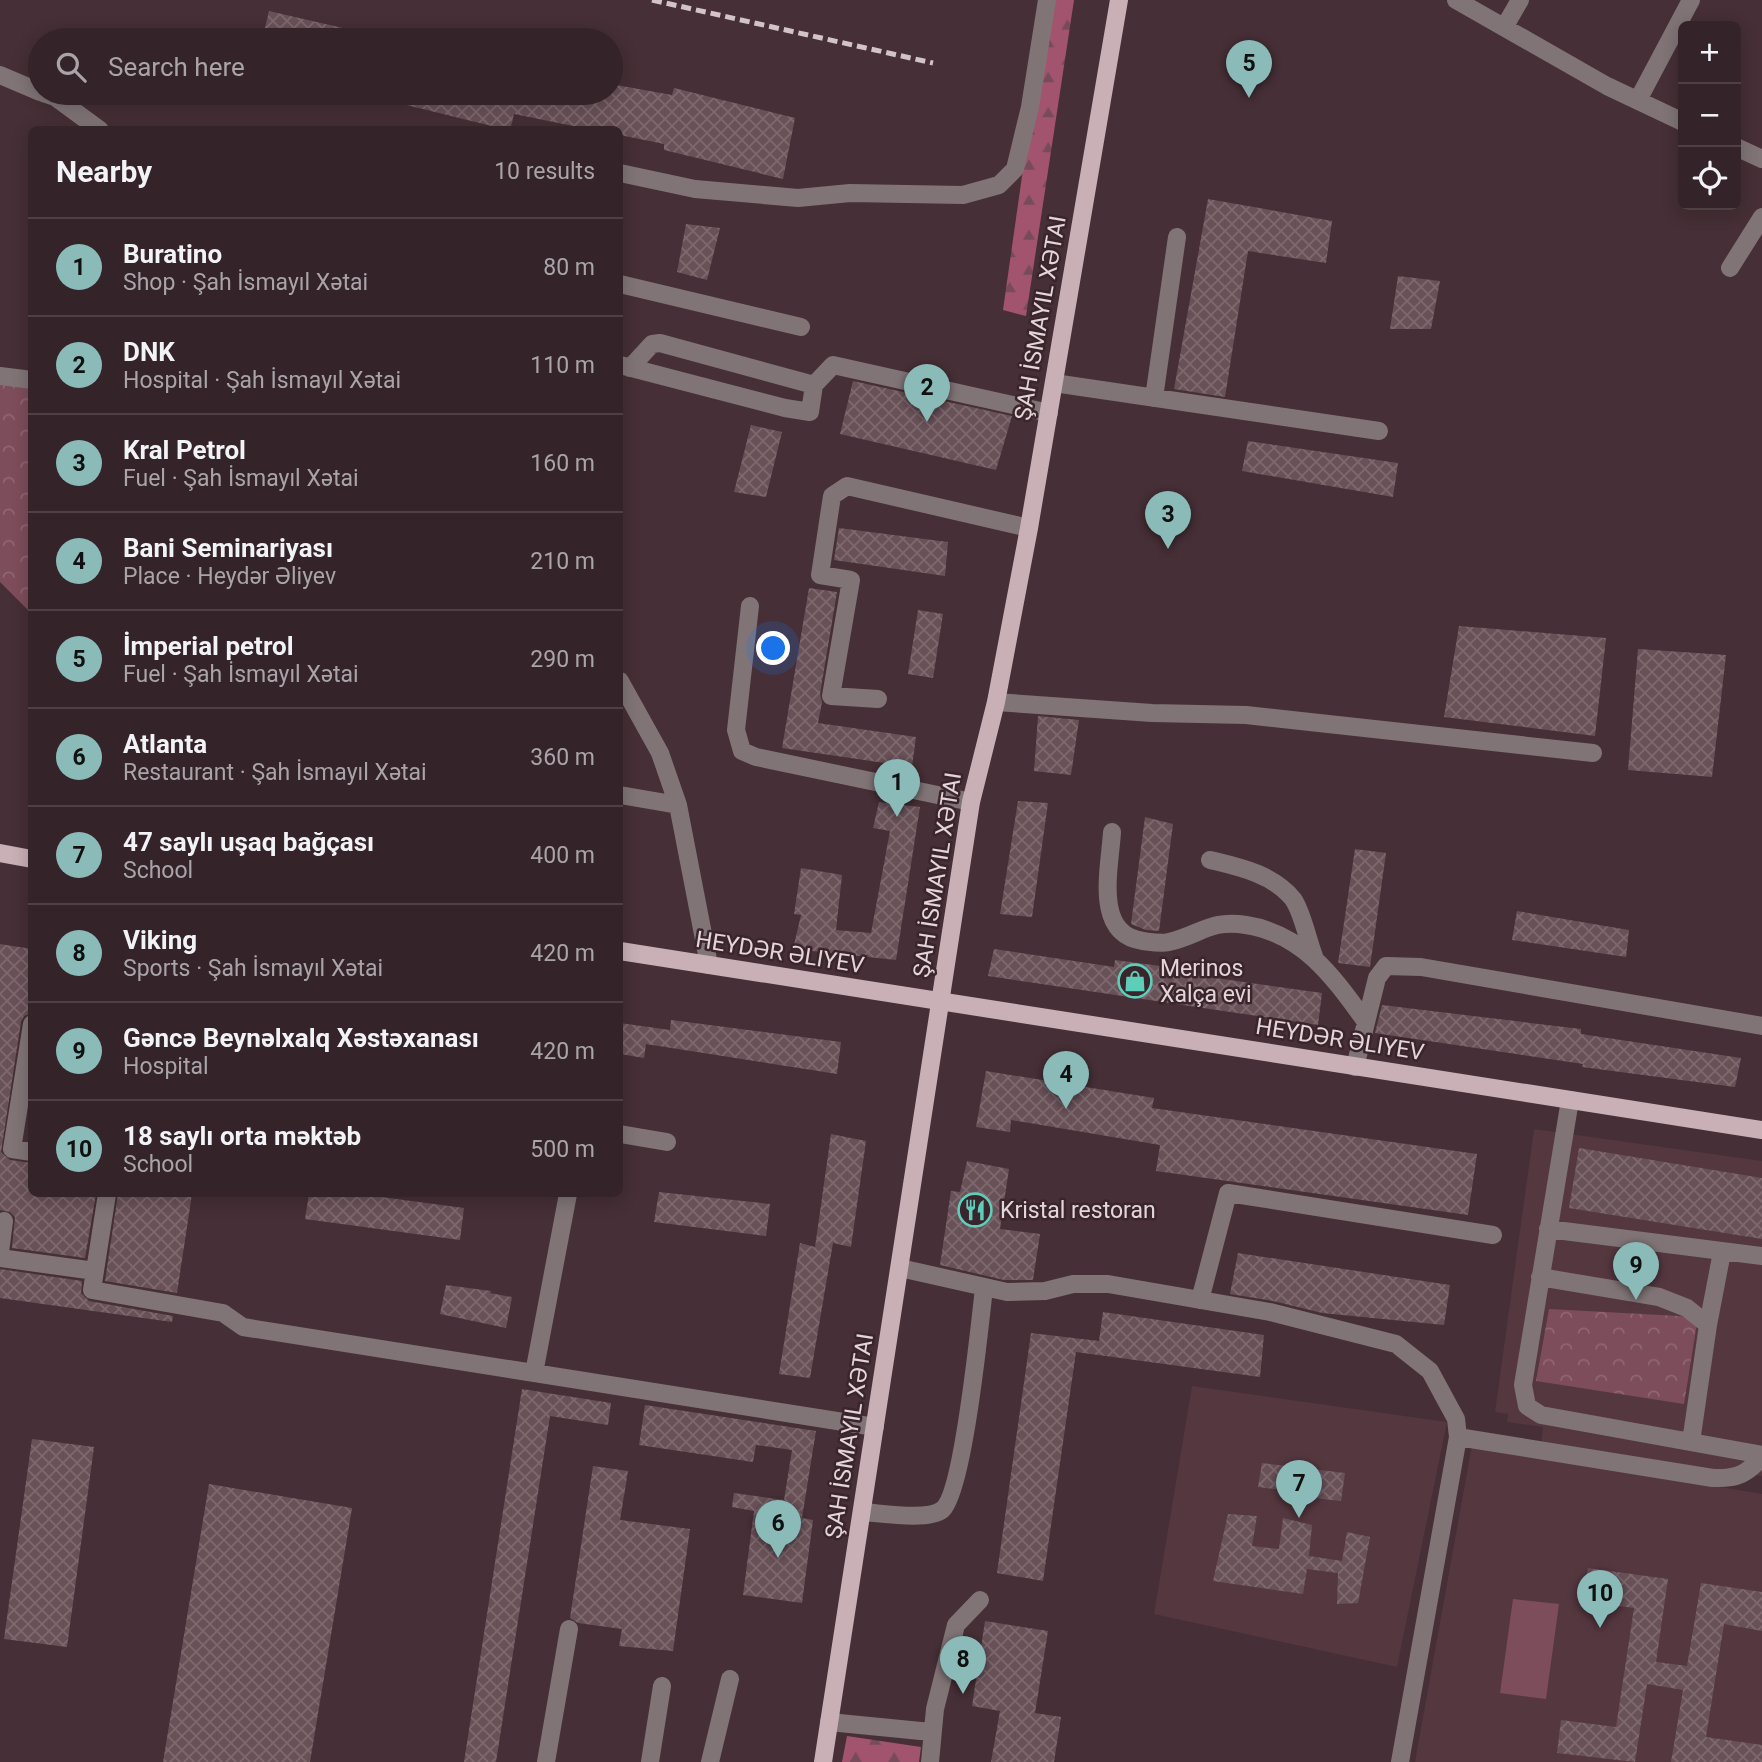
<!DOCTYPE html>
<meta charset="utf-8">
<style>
:root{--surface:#342328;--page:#3c2b30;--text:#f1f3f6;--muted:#a9a4a8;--line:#4e4045;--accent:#8bbbb9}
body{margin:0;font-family:Roboto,sans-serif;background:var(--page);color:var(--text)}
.controls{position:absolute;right:21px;top:21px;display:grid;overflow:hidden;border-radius:10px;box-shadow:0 4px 18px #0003}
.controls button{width:63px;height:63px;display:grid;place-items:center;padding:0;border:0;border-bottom:2px solid var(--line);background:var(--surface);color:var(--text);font:35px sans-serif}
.you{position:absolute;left:774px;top:649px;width:24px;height:24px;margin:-18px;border:5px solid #fff;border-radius:50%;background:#1a73e8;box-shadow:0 0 0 10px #1a73e833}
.badge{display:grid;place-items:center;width:46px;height:46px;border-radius:50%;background:var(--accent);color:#111;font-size:23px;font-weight:700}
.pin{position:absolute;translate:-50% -58px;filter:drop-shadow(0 2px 4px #0008)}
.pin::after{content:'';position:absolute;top:37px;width:24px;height:21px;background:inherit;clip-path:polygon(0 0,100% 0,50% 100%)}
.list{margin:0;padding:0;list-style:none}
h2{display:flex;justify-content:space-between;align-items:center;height:91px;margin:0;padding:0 28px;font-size:30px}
h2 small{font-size:23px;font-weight:400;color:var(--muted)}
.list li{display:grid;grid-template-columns:46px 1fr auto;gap:21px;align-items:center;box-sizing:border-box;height:98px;padding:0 28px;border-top:2px solid var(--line)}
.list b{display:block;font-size:26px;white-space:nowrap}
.list p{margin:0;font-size:23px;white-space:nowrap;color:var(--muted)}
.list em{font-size:23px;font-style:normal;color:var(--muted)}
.icon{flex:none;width:38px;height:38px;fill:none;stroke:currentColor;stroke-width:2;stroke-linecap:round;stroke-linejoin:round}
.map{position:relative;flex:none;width:1762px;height:1762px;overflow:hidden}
.search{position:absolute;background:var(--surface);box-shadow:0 4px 18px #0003;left:28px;top:28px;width:595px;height:77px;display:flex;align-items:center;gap:18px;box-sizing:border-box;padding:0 24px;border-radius:38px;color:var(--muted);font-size:26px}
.panel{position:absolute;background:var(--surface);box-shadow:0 4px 18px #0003;left:28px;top:126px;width:595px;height:1071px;border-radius:10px}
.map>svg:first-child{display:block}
</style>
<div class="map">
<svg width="1762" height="1762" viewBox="0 0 1762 1762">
<defs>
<pattern id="forest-firs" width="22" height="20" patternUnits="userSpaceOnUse" patternTransform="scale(1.75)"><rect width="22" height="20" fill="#a2546f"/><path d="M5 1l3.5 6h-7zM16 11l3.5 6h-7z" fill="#784b5a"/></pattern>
<pattern id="park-crowns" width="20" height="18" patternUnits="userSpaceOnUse" patternTransform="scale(1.75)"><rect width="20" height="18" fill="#7e4d5c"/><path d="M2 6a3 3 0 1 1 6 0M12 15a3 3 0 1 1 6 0" fill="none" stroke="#906673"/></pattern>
<pattern id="building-cross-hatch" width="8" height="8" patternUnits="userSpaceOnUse" patternTransform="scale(1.75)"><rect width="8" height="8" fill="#695158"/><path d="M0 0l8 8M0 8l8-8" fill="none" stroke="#7e696f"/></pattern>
</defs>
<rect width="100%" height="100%" fill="#462f36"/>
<!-- built -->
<path fill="#553740" d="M1534,1129L1762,1161V1476L1541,1445L1543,1427L1507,1422L1508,1414L1495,1412Z
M1192,1386L1447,1422L1397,1667L1154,1614Z
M1472,1445L1762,1494V1762H1415Z"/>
<!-- forest -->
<path fill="url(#forest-firs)" d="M1047,0H1074L1026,316L1003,310Z
M847,1736L921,1747L919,1762H842Z"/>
<!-- park -->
<path fill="url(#park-crowns)" d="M0,382L31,385V613L0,582Z
M1549,1309L1698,1317L1684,1404L1536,1381Z"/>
<!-- pitch -->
<path fill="#7e4d5c" d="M1513,1599L1559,1604L1546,1699L1500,1693Z"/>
<!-- building -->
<path fill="url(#building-cross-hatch)" d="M269,11L373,35V40H262Z
M611,84L672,95L674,88L795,118L783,179L664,150V144L620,135V130H593L514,114L510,130H508L378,98V93H611Z
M1208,199L1332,221L1326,263L1248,251L1225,397L1174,389Z
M686,224L720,228L707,280L677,272Z
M1398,276L1440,281L1431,329H1390Z
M853,381L1012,416L996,470L840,434Z
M751,425L782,432L766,497L734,492Z
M1248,441L1398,463L1393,497L1242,471Z
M839,528L948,542L945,576L834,560Z
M809,588L837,592L820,694L822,702L818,723L916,737L912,767L782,748Z
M918,610L943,614L933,678L908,674Z
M1459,626L1606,638L1595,736L1444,717Z
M1638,649L1726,655L1712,777L1628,770Z
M1038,716L1079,720L1071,775L1034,771Z
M1018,801L1048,803L1032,917L1000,914Z
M879,802L920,807L896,960L793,949L801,915L794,914L801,868L842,875L836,930L871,933L890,831L873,828Z
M1145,817L1173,824L1159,931L1146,930L1131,924Z
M1355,849L1386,853L1370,967L1338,963Z
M1517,911L1629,930L1626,957L1512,940Z
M0,944L32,949V1013L24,1016L21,1022L1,1152L10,1160L32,1163V1194H96L85,1258L12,1248L15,1217L10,1212L0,1210Z
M994,949L1114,967L1115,960L1160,966L1159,970L1322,993L1318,1025L988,976Z
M1382,1005L1581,1029V1034L1741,1058L1735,1087L1582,1067L1583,1064L1375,1033Z
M671,1020L841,1042L837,1074L646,1044L644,1058L620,1054V1023L670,1030Z
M986,1071L1154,1098L1152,1108L1477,1154L1468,1215L1156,1171L1160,1145L1011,1120L1010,1132L976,1127Z
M831,1134L866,1141L851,1247L833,1243L810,1378L779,1374L800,1243L815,1247Z
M1579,1148L1762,1178V1239L1569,1208Z
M967,1161L1009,1169L1000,1229L1040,1234L1033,1280H1004L940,1265L951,1191L960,1192Z
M659,1192L770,1204L766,1236L654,1222Z
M118,1194H192L177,1293L105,1281Z
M309,1194H359L464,1208L460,1240L305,1219Z
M1238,1253L1450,1285L1444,1325L1322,1313L1273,1301L1230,1294Z
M0,1269L82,1281L81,1293L89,1301L173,1316L172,1322L0,1298Z
M446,1285L491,1291L490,1293L512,1297L506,1328L440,1314Z
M1103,1312L1264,1335L1260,1377L1076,1352L1043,1581L997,1573L1031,1333L1099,1341Z
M522,1389L611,1403L608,1425L550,1416L496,1762H464Z
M645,1405L816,1431L802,1518L813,1520L802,1603L743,1595L754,1511L732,1507L734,1493L784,1500L792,1450L756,1445L753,1462L639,1445Z
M32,1439L94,1447L67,1647L4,1639Z
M1262,1463L1345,1473L1341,1501L1287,1495L1288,1491L1258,1487Z
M593,1466L628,1471L620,1520L690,1529L673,1651L619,1646L622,1629L578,1623L570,1618Z
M209,1484L352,1508L310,1762H163Z
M1228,1514L1257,1516L1252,1546L1279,1549L1283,1518L1312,1525L1309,1556L1342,1561L1347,1532L1370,1537L1358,1603L1337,1604L1338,1573L1307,1569L1303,1594L1213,1581Z
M1588,1568L1668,1579L1656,1662L1687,1666L1701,1583L1762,1592V1631L1724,1624L1706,1737L1762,1745V1762H1671L1683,1690L1647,1684L1635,1762L1557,1753L1561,1720L1616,1727L1634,1608L1583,1601Z
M985,1621L1048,1631L1035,1713L1061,1717L1054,1762H991L1000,1711L972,1706Z"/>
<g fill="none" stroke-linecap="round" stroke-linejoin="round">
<!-- minor -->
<path stroke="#807477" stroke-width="18" d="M1456,0L1607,86L1683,122
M1505,26L1520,0
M0,75L40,92
M43,93L55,97L100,130
M1638,100L1691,0
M1736,147L1762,159
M620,173L695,189L798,198L850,193L963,195L999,185L1015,169L1030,107L1047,0
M1730,268L1762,217
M620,284L801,327
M620,365L785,408L810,412L814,385L833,365L1049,413
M630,368L652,344L660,343L814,385
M0,376L32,380
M1054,383L1379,431
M1154,398L1177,237
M750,606L736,730L742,751L756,757L971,802
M620,681L660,753L678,805L709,965
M878,699L831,696L851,580L820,575L832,496L847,486L1029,528
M996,702L1152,713L1246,715L1593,753
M620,795L678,805
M1112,832C1110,868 1093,934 1143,941C1151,942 1161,944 1169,942C1200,935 1210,919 1246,925C1304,934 1334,978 1366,1022
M1210,860C1239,867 1273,874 1293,899C1302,911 1308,941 1314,956
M32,1024L12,1149L32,1152
M1355,1067L1377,978L1386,966L1421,967L1762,1026
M1570,1100L1523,1385L1527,1406L1541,1415L1762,1455
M620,1134L667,1142
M107,1194L92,1290L223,1313L243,1327L875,1427
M1548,1229L1762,1256
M0,1252L4,1221
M0,1258L95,1271
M900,1268L1007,1292L1045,1291L1073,1284H1108L1270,1312L1396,1344L1430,1371L1456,1419L1458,1437L1400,1762
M1540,1277L1659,1297L1687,1308L1708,1325L1691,1442
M1200,1300L1228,1193L1493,1235
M1708,1325L1722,1252
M534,1373L568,1194
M1458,1437L1713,1478C1737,1479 1747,1474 1762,1457
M862,1512C881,1513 927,1521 942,1510C963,1494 980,1323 984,1288
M829,1722L931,1732
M546,1762L569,1629
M650,1762L662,1686
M710,1762L730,1679
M930,1762L935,1709L956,1625L980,1600"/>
<!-- major -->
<path stroke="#c9b0b7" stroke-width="18" d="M0,853L32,859
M620,951L1762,1130
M823,1762L971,802L996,702L1029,528L1119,0"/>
<!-- rail -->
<path stroke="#d2c3c7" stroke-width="5" stroke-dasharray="10 5" stroke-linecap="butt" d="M652,0L933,63"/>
</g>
<!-- icons -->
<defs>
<symbol id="shop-ring" viewBox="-11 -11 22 22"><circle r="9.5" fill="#3b252c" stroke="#5dceb9" stroke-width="1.5"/><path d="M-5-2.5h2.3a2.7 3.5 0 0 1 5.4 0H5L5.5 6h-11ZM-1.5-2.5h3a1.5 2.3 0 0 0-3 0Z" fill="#5dceb9"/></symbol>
<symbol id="restaurant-ring" viewBox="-11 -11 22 22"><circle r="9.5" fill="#3b252c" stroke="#5dceb9" stroke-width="1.5"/><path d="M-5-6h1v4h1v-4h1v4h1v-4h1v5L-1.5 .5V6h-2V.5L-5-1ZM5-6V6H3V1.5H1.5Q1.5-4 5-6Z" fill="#5dceb9"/></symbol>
</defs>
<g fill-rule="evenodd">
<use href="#shop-ring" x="1116" y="962" width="38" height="38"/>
<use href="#restaurant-ring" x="956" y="1191" width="38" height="38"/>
</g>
<g text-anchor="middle" stroke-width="5" stroke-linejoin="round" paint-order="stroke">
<!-- street labels -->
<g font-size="23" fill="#e3d5d9" stroke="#3b252c">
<text transform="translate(1040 318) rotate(-80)" y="8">ŞAH İSMAYIL XƏTAI</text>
<text transform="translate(937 875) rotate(-81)" y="8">ŞAH İSMAYIL XƏTAI</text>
<text transform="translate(780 952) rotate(9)" y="8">HEYDƏR ƏLIYEV</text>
<text transform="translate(1340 1039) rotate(9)" y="8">HEYDƏR ƏLIYEV</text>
<text transform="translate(849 1436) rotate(-81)" y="8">ŞAH İSMAYIL XƏTAI</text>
</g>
<!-- poi labels -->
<g font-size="23" fill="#e3d5d9" stroke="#3b252c" text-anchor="start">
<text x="1160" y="976">Merinos<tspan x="1160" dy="26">Xalça evi</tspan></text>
<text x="1000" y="1218">Kristal restoran</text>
</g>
</g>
</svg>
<div class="controls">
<button>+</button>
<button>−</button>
<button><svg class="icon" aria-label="locate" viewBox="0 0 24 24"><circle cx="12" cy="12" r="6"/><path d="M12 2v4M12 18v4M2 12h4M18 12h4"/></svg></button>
</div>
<div class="you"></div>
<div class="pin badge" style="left:897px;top:817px">1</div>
<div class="pin badge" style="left:927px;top:422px">2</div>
<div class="pin badge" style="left:1168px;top:549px">3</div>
<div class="pin badge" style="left:1066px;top:1109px">4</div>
<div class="pin badge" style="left:1249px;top:98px">5</div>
<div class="pin badge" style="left:778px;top:1558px">6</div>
<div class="pin badge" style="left:1299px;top:1518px">7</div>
<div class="pin badge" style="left:963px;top:1694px">8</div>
<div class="pin badge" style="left:1636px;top:1300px">9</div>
<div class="pin badge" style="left:1600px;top:1628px">10</div>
<div class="search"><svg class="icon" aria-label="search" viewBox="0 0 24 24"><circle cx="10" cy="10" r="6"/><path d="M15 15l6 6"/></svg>Search here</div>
<section class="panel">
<h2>Nearby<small>10 results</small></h2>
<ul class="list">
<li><span class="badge">1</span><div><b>Buratino</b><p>Shop · Şah İsmayıl Xətai</p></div><em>80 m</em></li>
<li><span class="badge">2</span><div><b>DNK</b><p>Hospital · Şah İsmayıl Xətai</p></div><em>110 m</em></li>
<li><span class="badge">3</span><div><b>Kral Petrol</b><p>Fuel · Şah İsmayıl Xətai</p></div><em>160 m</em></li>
<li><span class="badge">4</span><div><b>Bani Seminariyası</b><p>Place · Heydər Əliyev</p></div><em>210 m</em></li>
<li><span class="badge">5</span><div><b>İmperial petrol</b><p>Fuel · Şah İsmayıl Xətai</p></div><em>290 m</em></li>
<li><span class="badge">6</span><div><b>Atlanta</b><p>Restaurant · Şah İsmayıl Xətai</p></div><em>360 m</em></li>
<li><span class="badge">7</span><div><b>47 saylı uşaq bağçası</b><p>School</p></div><em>400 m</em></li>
<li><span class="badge">8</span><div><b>Viking</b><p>Sports · Şah İsmayıl Xətai</p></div><em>420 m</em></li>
<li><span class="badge">9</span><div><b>Gəncə Beynəlxalq Xəstəxanası</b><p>Hospital</p></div><em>420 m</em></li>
<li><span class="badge">10</span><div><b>18 saylı orta məktəb</b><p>School</p></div><em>500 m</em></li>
</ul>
</section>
</div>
